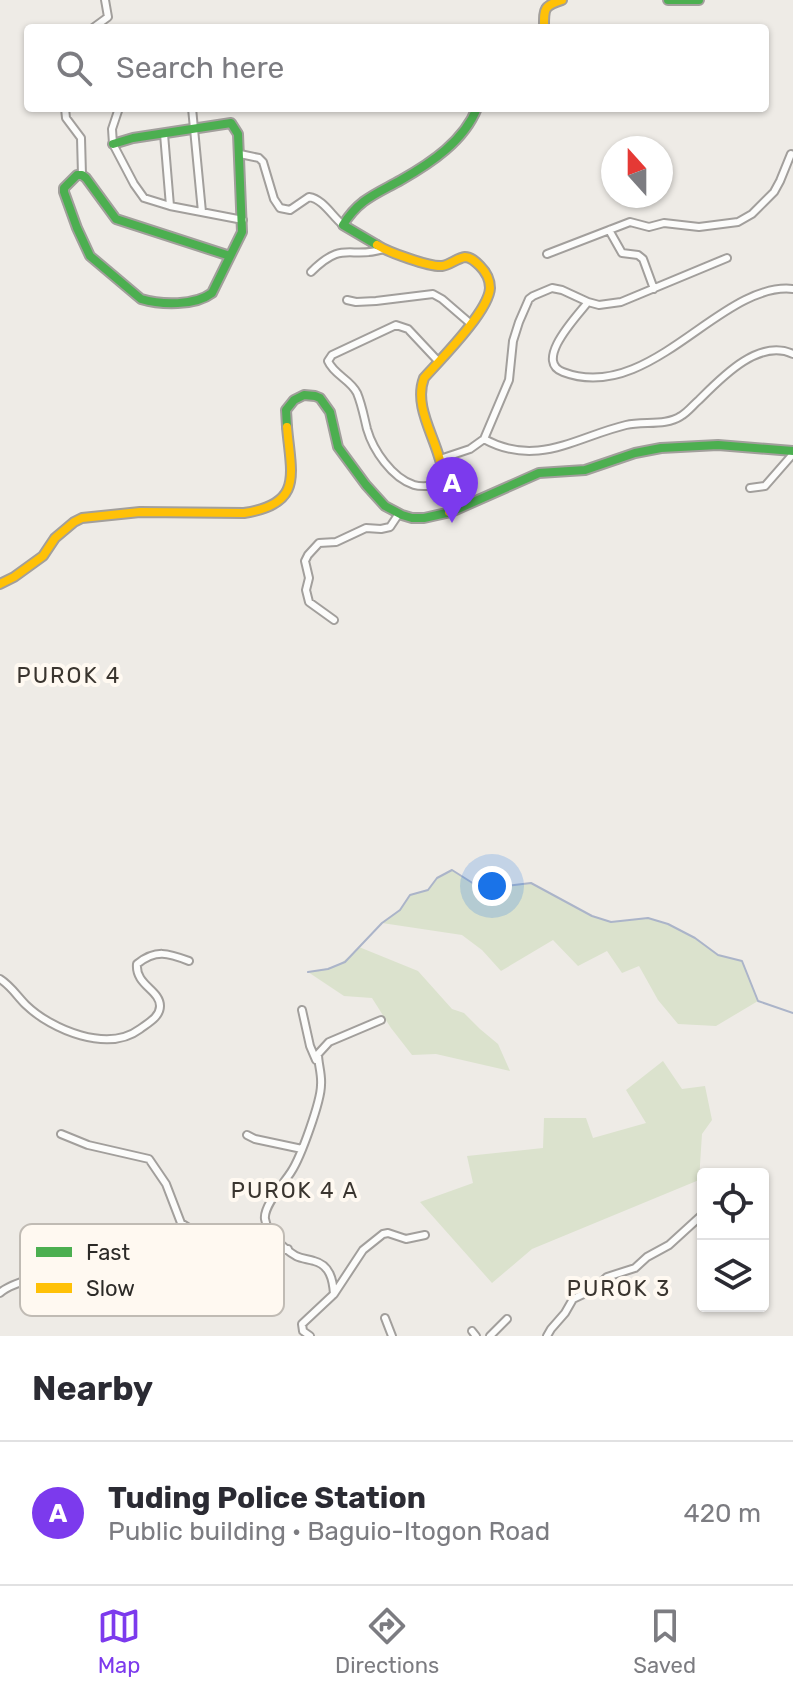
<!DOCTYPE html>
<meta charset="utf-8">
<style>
:root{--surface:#fff;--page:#f7f7f7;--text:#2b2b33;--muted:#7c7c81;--line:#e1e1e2;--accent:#7c3aed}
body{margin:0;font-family:Rubik,sans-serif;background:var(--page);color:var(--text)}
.controls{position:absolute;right:24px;bottom:24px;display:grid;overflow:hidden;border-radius:8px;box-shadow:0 2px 6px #0004}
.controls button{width:72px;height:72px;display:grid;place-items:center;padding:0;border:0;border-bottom:2px solid var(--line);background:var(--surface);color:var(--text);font:40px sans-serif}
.compass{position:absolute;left:601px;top:136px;width:72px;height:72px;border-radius:50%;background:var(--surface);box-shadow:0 2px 6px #0004;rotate:339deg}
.you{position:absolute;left:492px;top:886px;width:28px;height:28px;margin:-20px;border:6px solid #fff;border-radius:50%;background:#1a73e8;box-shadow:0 0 0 12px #1a73e833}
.badge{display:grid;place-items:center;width:52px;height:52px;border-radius:50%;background:var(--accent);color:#fff;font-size:26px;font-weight:700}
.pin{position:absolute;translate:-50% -66px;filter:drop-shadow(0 2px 4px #0008)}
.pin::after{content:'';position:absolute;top:42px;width:28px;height:24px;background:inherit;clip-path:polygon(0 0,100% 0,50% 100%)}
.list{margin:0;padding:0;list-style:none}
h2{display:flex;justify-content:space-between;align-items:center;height:104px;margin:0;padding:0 32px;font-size:34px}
h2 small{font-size:26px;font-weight:400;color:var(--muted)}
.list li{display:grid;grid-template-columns:52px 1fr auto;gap:24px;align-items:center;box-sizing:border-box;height:144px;padding:0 32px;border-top:2px solid var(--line)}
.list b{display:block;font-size:30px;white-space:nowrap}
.list p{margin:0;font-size:26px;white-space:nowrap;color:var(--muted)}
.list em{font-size:26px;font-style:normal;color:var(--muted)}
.icon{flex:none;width:44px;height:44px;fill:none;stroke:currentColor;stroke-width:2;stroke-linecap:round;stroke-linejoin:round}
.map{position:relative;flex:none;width:793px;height:1336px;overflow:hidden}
.search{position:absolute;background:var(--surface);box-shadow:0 2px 6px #0004;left:24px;right:24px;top:24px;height:88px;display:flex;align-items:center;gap:20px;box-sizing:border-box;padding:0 28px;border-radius:8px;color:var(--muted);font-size:30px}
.sheet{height:248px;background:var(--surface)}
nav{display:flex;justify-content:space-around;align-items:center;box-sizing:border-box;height:112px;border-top:2px solid var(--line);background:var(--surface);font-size:22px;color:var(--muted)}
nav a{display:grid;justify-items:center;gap:4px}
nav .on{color:var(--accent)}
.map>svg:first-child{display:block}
</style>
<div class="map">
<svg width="793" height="1336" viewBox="0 0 793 1336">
<rect width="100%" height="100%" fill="#eeebe6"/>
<!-- green -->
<path fill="#dbe2cd" d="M452,870L482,889L531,883L592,916L610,922L648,918L668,924L695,938L718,955L742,961L758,1001L716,1026L678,1024L658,1000L639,966L622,973L607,951L578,966L553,940L501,971L482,950L462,935L382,923L400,910L410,895L428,890L437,878Z
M359,947L418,971L452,1009L464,1013L480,1029L498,1044L510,1071L436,1054L412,1055L391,1028L372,998L344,996L308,972C334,968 341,966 359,947Z
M663,1061L682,1089L705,1086L712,1120L702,1134L699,1180L532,1249L492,1283L420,1202L473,1183L467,1156L543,1148L544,1118H586L593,1138L646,1123L626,1090Z"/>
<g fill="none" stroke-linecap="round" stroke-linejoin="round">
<!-- stream -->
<path stroke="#abb4c9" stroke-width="2" d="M308,972L328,969L345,962L382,923L400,910L410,895L428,890L437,878L452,870L482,889L531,883L592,916L611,922L648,918L668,924L695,938L718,955L742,961L758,1001L793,1013"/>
<defs>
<path id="street" d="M93,28L108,17L105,0
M65,108L66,118L81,138L82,175
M119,108L112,129L113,144L134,184L144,198L170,206L243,220
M192,108L202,212
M164,134L170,206
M240,154L259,158L263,162L274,199L280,208L290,210L309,197C323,199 332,216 343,225
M609,230L622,253L638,255L643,259L654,289
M547,254L630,222L649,227L664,223L699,227L738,222L752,214L774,192L780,181L791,154
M311,272C344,239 349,260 384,249
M347,300L356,302L376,301L433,294L442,299L471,324
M588,302C578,315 533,361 563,372C631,398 690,327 745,300C761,292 776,287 793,289
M438,361L408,329L396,325L332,355L328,361C334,375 350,379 357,393C362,405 364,417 367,429C373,450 392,478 414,485C424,488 435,485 445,484
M484,439C537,468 576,437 626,425C644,421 666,426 681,416C688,412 693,405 699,400C722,377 759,338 793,354
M440,459L470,449L484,439L509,380L513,341L519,322L529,299L533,296L552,288L562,290L588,302L599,305L621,302L727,258
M750,488L765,486L793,454
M334,620L309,602L306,590L309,578L305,561L308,555L319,543L336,542L366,528L381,529L390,527L398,515
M0,979C11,986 17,996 26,1005C52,1030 108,1053 140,1029C148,1023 160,1017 160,1006C160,990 135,985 137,964C156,949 168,953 189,961
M302,1010L310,1046L316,1060
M61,1134L88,1145L149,1159L166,1184L181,1223L195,1232L264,1250L275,1252L288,1249
M247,1135L255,1139L302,1149
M0,1293C11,1282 68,1267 84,1269C94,1270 100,1274 104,1282L102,1289L90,1298
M334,1294L363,1250L383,1234L388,1233L406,1239L425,1235
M385,1318L392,1336
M472,1331L476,1336
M310,1336L303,1331L302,1324L334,1294C333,1280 330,1265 314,1261C308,1259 302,1259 296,1256C284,1249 267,1233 265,1219C263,1206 284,1183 291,1172C301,1157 321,1101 321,1085C322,1074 318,1064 318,1054L329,1042L381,1020
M490,1336L507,1319
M547,1336L551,1329L565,1313L573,1299L594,1289L607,1277L635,1268L647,1257L669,1245L703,1214"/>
<path id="fast" d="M668,0H699
M113,144L133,138L231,123L238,134L242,232L212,293C195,306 161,305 141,299L90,256L77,228L64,192V188L77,175H82L86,178L116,219L230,256
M377,245L343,225C359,199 376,194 401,180C431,163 464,141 477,108
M287,427L286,410L294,400L304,395L315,396L320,398L330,412L338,447L366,485L385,506L402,515L412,518H424L451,512L539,473L585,470L635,453L661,448L718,445L793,451"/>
<path id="slow" d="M544,28C544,9 543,6 562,0
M377,245C388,252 429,267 442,266C450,265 457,258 465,257C471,257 476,262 480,266C486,272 490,280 490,288C489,311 440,360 424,378C414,404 432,432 439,457C442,465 443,473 445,482C447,493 451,500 449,512
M0,584L14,577L43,556L55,538L74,522L82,518L140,512L244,513C304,504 291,474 287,427"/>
</defs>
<!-- street casing -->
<use href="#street" stroke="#a29f9c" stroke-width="10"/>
<!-- fast casing -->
<use href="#fast" stroke="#a29f9c" stroke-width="12"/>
<!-- slow casing -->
<use href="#slow" stroke="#a29f9c" stroke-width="12"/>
<!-- street -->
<use href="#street" stroke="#fcfcfb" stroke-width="6"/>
<!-- fast -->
<use href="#fast" stroke="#4caf50" stroke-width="8"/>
<!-- slow -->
<use href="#slow" stroke="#ffc107" stroke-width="8"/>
</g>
<g text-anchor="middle" stroke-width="8" stroke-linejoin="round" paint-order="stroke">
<!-- neighbourhood labels -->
<g font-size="22" letter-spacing="2" fill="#3a352f" stroke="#fff9f1">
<text x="69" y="683">PUROK 4</text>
<text x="295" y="1198">PUROK 4 A</text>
<text x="619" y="1296">PUROK 3</text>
</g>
</g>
<!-- legend -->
<rect x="20" y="1224" width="264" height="92" rx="12" fill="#fff9f1" stroke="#c0bbb4" stroke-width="2"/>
<rect x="36" y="1247" width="36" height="10" fill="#4caf50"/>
<rect x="36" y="1283" width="36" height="10" fill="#ffc107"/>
<g font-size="22" fill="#2c2a27">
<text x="86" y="1260">Fast</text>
<text x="86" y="1296">Slow</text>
</g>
</svg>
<div class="controls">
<button><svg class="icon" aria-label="locate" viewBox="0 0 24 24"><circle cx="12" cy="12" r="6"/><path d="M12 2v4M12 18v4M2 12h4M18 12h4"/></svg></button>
<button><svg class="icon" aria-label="layers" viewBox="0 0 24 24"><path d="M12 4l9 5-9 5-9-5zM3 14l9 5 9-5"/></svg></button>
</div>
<svg class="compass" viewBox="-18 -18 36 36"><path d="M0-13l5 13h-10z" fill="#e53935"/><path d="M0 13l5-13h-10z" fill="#7c7c81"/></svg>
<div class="you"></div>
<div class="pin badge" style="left:452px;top:523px">A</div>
<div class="search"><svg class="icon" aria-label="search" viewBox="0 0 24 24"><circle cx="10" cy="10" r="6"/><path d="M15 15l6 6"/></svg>Search here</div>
</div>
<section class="sheet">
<h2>Nearby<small></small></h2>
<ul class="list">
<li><span class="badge">A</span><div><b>Tuding Police Station</b><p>Public building · Baguio-Itogon Road</p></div><em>420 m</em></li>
</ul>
</section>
<nav>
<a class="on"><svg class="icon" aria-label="map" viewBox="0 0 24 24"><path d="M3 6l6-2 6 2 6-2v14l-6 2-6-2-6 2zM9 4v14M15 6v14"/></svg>Map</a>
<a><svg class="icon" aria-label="directions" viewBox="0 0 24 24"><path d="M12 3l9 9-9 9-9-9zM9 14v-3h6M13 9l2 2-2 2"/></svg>Directions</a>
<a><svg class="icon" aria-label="saved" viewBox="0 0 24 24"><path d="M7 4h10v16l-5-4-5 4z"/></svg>Saved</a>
</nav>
